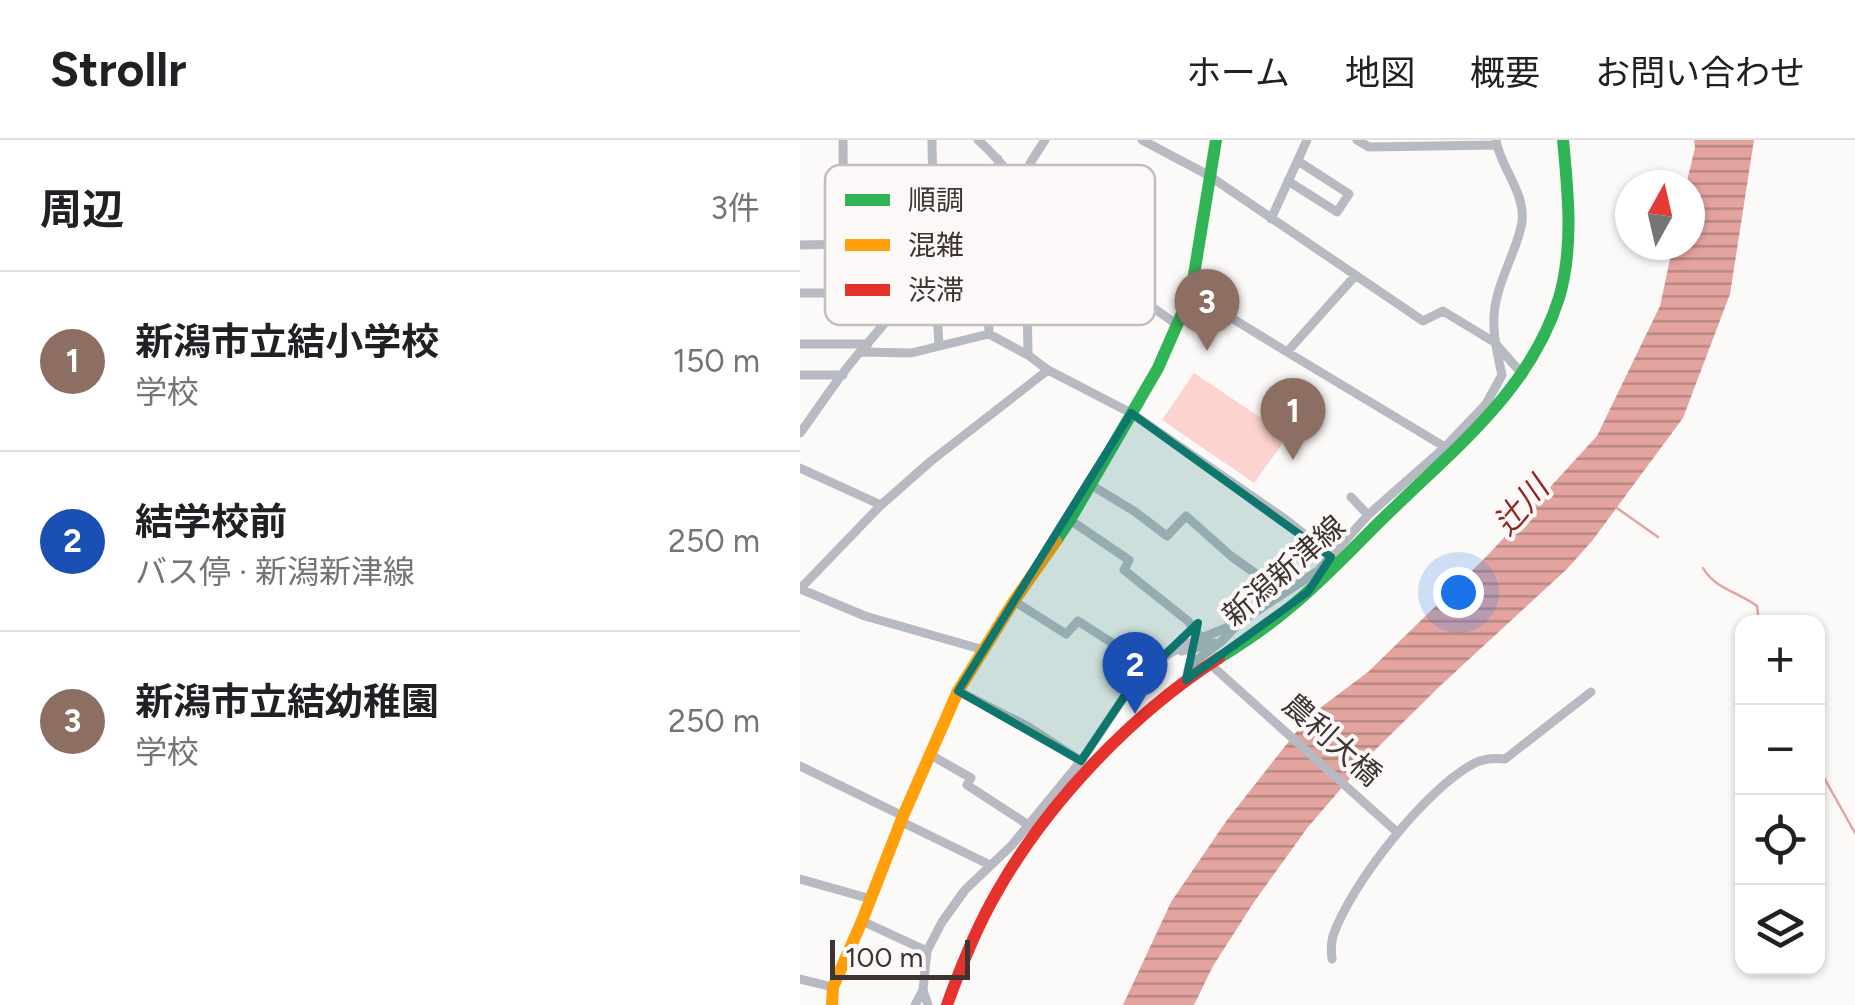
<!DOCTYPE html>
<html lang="ja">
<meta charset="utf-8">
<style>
:root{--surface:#fff;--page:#f6f6f6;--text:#202124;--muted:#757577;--line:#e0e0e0;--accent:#807978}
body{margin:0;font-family:Figtree,"Noto Sans JP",sans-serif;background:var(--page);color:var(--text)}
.controls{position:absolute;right:30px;bottom:30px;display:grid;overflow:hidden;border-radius:20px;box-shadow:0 2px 8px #0004}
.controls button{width:90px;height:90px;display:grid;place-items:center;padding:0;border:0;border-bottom:2px solid var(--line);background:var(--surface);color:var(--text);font:50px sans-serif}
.compass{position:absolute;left:815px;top:30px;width:90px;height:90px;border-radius:50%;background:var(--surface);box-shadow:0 2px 8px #0004;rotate:8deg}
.scale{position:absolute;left:30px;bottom:25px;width:140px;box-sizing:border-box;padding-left:10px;border:5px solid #3d3433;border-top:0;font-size:28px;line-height:35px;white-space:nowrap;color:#3d3433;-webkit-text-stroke:8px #fdf8f8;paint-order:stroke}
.you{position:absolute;left:658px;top:452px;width:35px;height:35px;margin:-25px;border:8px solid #fff;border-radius:50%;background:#1a73e8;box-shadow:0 0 0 15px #1a73e833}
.badge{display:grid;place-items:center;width:65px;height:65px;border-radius:50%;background:var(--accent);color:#fff;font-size:32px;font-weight:700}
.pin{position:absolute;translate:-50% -82px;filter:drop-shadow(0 2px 5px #0008)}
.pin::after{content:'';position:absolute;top:52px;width:35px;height:30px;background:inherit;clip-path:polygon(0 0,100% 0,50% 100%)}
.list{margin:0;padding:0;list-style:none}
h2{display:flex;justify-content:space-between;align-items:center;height:130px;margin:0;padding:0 40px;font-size:42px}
h2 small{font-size:32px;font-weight:400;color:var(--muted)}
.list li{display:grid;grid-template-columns:65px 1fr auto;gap:30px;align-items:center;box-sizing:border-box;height:180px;padding:0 40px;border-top:2px solid var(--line)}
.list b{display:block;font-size:38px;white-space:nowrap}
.list p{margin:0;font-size:32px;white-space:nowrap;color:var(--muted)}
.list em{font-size:32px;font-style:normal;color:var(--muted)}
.icon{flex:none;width:55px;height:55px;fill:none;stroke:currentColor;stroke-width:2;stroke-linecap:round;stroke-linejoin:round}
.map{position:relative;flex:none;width:1055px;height:865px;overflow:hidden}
header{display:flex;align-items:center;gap:60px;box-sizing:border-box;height:140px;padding:0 50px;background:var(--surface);border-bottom:2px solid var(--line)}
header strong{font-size:48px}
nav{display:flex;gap:55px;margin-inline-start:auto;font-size:35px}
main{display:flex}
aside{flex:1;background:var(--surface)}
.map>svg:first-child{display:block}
</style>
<header>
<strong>Strollr</strong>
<nav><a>ホーム</a><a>地図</a><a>概要</a><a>お問い合わせ</a></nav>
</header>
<main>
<aside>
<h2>周辺<small>3件</small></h2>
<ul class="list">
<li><span class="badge" style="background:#8d6e63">1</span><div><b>新潟市立結小学校</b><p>学校</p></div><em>150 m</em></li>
<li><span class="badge" style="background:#1a4fb4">2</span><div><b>結学校前</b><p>バス停 · 新潟新津線</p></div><em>250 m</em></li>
<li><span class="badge" style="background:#8d6e63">3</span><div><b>新潟市立結幼稚園</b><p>学校</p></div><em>250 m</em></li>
</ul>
</aside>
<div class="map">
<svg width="1055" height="865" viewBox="0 0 1055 865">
<defs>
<pattern id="water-rules" width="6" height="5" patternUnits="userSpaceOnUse" patternTransform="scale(2.5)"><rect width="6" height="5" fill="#e3a49f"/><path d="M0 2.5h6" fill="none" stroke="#b98682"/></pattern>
</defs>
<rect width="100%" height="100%" fill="#fcf9f9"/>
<!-- grass -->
<path fill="#fdd3cf" d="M394,233L488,296L454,343L362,280Z"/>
<!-- water -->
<path fill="url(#water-rules)" d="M894,0H954L930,154L883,278L792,401L767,429L640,546L571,614L508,687L454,762L413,826L394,865H323L371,762L427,680L508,577L568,532L687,416L797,296L860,166L873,105H890V45H886L895,8Z"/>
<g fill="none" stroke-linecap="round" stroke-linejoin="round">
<!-- stream -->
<path stroke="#e3a49f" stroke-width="2.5" d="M814,366L858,397
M903,428C915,449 939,452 957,466L959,482
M1018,627L1055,693"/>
<!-- street -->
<path stroke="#b7bac2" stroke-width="9" d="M178,0C211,30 235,66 266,98C297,132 339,157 376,184
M342,0L408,35L623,181L643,171L694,202L723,235
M557,0L569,7L696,5
M198,19L200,102
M488,41L537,72L549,54L498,21
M220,44L232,20L245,0
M471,79L507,0
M226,101L228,215
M186,103L189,194
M0,105L267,100
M0,153H44L43,0
M391,153L487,212L555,136
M107,155H136L139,206
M0,204H68
M60,212L111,213L189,194L228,215L248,230L331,273L485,379L532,416
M487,212L645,307
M0,235H43
M0,293C20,266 38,237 60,212C89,179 119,145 129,101C136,68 132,33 132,0
M0,328L81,365
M291,345L334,371L367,396L386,376L431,416L466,441L480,456
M551,357L568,375
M270,380L329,420L324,430L388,481L401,498
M0,449L81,365L131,321L248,230
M0,449L65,476L184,510
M214,461L266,494L278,481L351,528C375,505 406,497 436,484
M381,511L415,503
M410,524L598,693
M386,540L389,526L422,501L440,482L518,431L568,375L645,307L686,264L702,235C696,209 690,183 697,157C703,131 718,107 722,82C726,53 700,27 696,0
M158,551L227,586L281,621
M129,614L171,638L167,645L227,684
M0,626L103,676
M102,682L190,725
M0,739L71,759
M62,781L127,811
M532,819C531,811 531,803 533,796C550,745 627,647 675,623C685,618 695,618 705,619L791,552
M0,839L33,847
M115,865L123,850
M128,865L123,850L127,811L142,782L165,750L212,705L281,621L330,548L351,528"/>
<!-- fast -->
<path stroke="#30b455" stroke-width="12" d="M256,401L270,380L358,228L391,153L416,0
M419,518C445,502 470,485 493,465C530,434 562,398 597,365C661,303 731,247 759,158C774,107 768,52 763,0"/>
<!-- slow -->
<path stroke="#ff9f0a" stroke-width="12" d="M32,865L33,847L62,781L103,676L158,551L214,461L256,401"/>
<!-- jam -->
<path stroke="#e5322d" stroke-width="12" d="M147,865C161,826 176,788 197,752C248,662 332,574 419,518"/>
</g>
<!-- marked area -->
<path fill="#0f766e" fill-opacity="0.2" stroke="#0f766e" stroke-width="8" stroke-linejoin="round" d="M331,273L531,417L508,452L386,540L398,483L330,548L281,621L158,551Z"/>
<g text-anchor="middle" stroke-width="8" stroke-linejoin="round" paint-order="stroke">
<!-- street labels -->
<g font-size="30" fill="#3d3433" stroke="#fdf8f8">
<text transform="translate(484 431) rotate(-41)" y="10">新潟新津線</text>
<text transform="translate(532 600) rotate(42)" y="10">農利大橋</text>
</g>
<!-- water labels -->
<g font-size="32" font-style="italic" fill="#8f2725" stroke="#fdf8f8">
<text transform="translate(721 366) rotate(-49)" y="11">辻川</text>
</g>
</g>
<!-- legend -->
<rect x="25" y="25" width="330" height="160" rx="15" fill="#fdf8f8" stroke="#c3bdbd" stroke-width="2.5"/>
<rect x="45" y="54" width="45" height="12" fill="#30b455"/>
<rect x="45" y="99" width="45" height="12" fill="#ff9f0a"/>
<rect x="45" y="144" width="45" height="12" fill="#e5322d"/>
<g font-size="28" fill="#3d3433">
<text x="108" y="70">順調</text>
<text x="108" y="115">混雑</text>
<text x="108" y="160">渋滞</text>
</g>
</svg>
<div class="controls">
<button>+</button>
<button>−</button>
<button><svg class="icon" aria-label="locate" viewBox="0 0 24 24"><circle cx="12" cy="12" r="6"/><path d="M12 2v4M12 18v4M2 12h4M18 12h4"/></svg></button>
<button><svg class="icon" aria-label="layers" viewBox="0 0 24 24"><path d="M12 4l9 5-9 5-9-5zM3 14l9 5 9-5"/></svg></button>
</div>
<svg class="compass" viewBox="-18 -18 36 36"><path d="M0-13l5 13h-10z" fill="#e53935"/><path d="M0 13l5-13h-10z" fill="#757577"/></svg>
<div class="scale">100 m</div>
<div class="you"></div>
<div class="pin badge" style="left:493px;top:320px;background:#8d6e63">1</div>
<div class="pin badge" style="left:335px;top:574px;background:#1a4fb4">2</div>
<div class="pin badge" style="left:407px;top:211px;background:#8d6e63">3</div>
</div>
</main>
